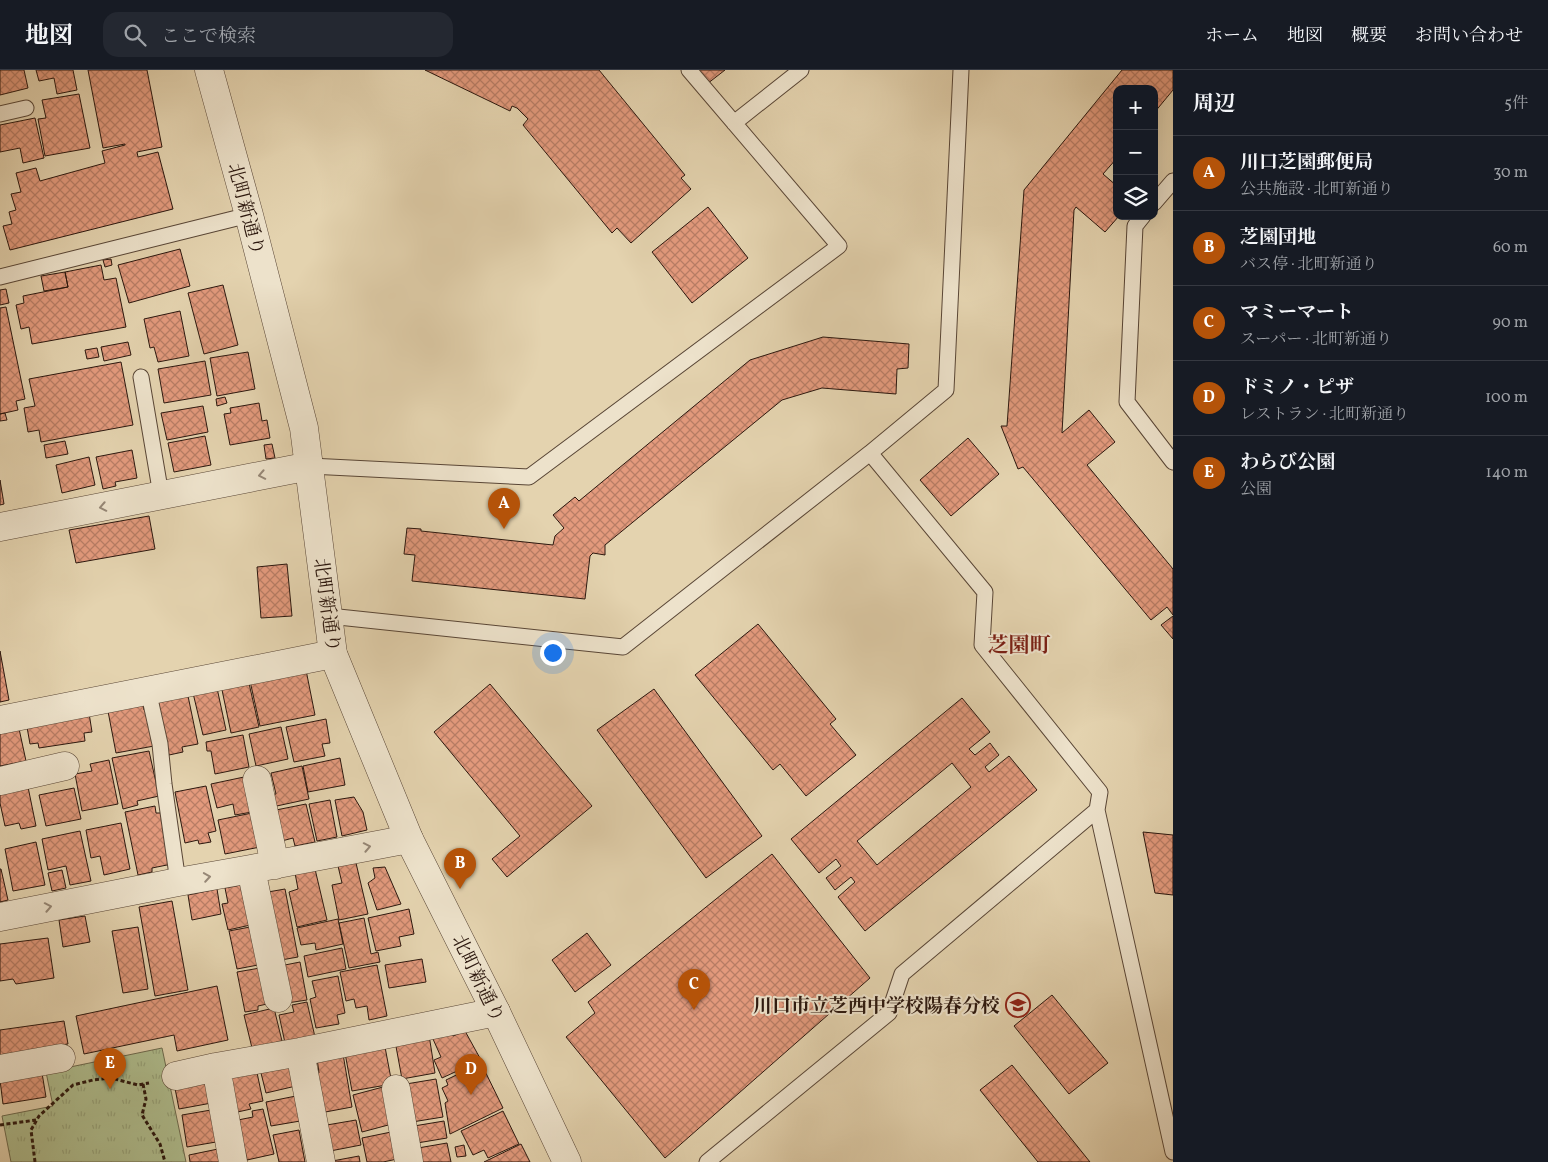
<!DOCTYPE html>
<html lang="ja">
<meta charset="utf-8">
<style>
:root{--surface:#171b24;--page:#242831;--text:#f1f3f6;--muted:#9ea1a6;--line:#363941;--accent:#b45309}
body{margin:0;font-family:Vollkorn,"Noto Serif JP",serif;background:var(--page);color:var(--text)}
.controls{position:absolute;right:15px;top:15px;display:grid;overflow:hidden;border-radius:10px;box-shadow:0 5px 20px #0002}
.controls button{width:45px;height:45px;display:grid;place-items:center;padding:0;border:0;border-bottom:1px solid var(--line);background:var(--surface);color:var(--text);font:25px sans-serif}
.you{position:absolute;left:552px;top:582px;width:18px;height:18px;margin:-12px;border:4px solid #fff;border-radius:50%;background:#1a73e8;box-shadow:0 0 0 8px #1a73e833}
.badge{display:grid;place-items:center;width:32px;height:32px;border-radius:50%;background:var(--accent);color:#fff;font-size:16px;font-weight:700}
.pin{position:absolute;translate:-50% -41px;filter:drop-shadow(0 1px 2px #0008)}
.pin::after{content:'';position:absolute;top:26px;width:18px;height:15px;background:inherit;clip-path:polygon(0 0,100% 0,50% 100%)}
.list{margin:0;padding:0;list-style:none}
h2{display:flex;justify-content:space-between;align-items:center;height:65px;margin:0;padding:0 20px;font-size:21px}
h2 small{font-size:16px;font-weight:400;color:var(--muted)}
.list li{display:grid;grid-template-columns:32px 1fr auto;gap:15px;align-items:center;box-sizing:border-box;height:75px;padding:0 20px;border-top:1px solid var(--line)}
.list b{display:block;font-size:19px;white-space:nowrap}
.list p{margin:0;font-size:16px;white-space:nowrap;color:var(--muted)}
.list em{font-size:16px;font-style:normal;color:var(--muted)}
.icon{flex:none;width:28px;height:28px;fill:none;stroke:currentColor;stroke-width:2;stroke-linecap:round;stroke-linejoin:round}
.map{position:relative;flex:none;width:1173px;height:1092px;overflow:hidden}
header{display:flex;align-items:center;gap:30px;box-sizing:border-box;height:70px;padding:0 25px;background:var(--surface);border-bottom:1px solid var(--line)}
header strong{font-size:24px}
nav{display:flex;gap:28px;margin-inline-start:auto;font-size:18px}
.search{width:350px;height:45px;background:var(--page);display:flex;align-items:center;gap:12px;box-sizing:border-box;padding:0 18px;border-radius:15px;color:var(--muted);font-size:19px}
main{display:flex}
aside{flex:1;background:var(--surface)}
.map>svg:first-child{display:block}
</style>
<header>
<strong>地図</strong>
<div class="search"><svg class="icon" aria-label="search" viewBox="0 0 24 24"><circle cx="10" cy="10" r="6"/><path d="M15 15l6 6"/></svg>ここで検索</div>
<nav><a>ホーム</a><a>地図</a><a>概要</a><a>お問い合わせ</a></nav>
</header>
<main>
<div class="map">
<svg width="1173" height="1092" viewBox="0 0 1173 1092">
<defs>
<pattern id="park-tufts" width="24" height="20" patternUnits="userSpaceOnUse" patternTransform="scale(1.25)"><rect width="24" height="20" fill="#afbe8f"/><path d="M3 7l-1-3M5 7V3M7 7l1-3M15 17l-1-3M17 17v-4M19 17l1-3" fill="none" stroke="#97a37a"/></pattern>
<pattern id="building-cross-hatch" width="8" height="8" patternUnits="userSpaceOnUse" patternTransform="scale(1.25)"><rect width="8" height="8" fill="#e39a7d"/><path d="M0 0l8 8M0 8l8-8" fill="none" stroke="#b87d65"/></pattern>
</defs>
<rect width="100%" height="100%" fill="#e4d3af"/>
<filter id="stains"><feTurbulence type="fractalNoise" baseFrequency=".004" numOctaves="4"/><feColorMatrix values="0 0 0 0 .2 0 0 0 0 .09 0 0 0 0 .02 0 0 0 .5 -.17"/></filter>
<radialGradient id="worn" r=".72"><stop offset=".6" stop-color="#630" stop-opacity="0"/><stop offset="1" stop-color="#630" stop-opacity=".3"/></radialGradient>
<!-- park -->
<path fill="url(#park-tufts)" stroke="#6d6a4e" d="M162,978L186,1092H11L2,1046L53,1036L46,1002Z"/>
<!-- building -->
<path fill="url(#building-cross-hatch)" stroke="#2b170e" fill-rule="evenodd" d="M0,0H24L28,18L0,25Z
M36,0H73L77,20L57,24L54,8L39,11Z
M88,0H147L162,77L137,82L138,87L158,82L173,139L10,180L3,156L12,154L9,142L16,140L11,124L21,122L16,103L36,98L40,111L105,93L102,81L125,75V74L103,78Z
M425,0H599L685,105L681,108L691,119L631,173L617,158L612,163L523,55L528,49L517,38L512,36L510,41Z
M693,0H725L707,14Z
M1122,0H1173V20L1154,43V19H1117V88L1103,104L1117,116V146H1119L1105,162L1076,137L1074,140L1062,363L1089,340L1115,372L1087,395L1173,499V545L1167,537L1151,550L1023,397L1018,399L1001,356H1007L1024,120Z
M79,24L90,78L45,86L38,49L46,48L42,30Z
M35,48L44,88L23,93L20,78L0,82V55Z
M708,137L748,188L692,233L652,182Z
M180,179L190,216L129,233L118,195Z
M111,189L112,195L105,197L103,190Z
M101,195L104,210L116,208L126,257L32,274L29,257L21,259L16,235L24,233L23,226L68,217L65,202Z
M65,202L68,217L44,221L41,206Z
M223,215L238,275L204,284L188,223Z
M6,219L9,233L0,235V220Z
M6,237L25,329L16,331L18,340L0,344V238Z
M180,241L189,286L158,292L154,277L150,278L144,249Z
M823,267L909,274L908,298L897,299L896,324L822,318L782,330L605,475V485L593,483L590,486L585,529L412,511L415,485L404,484L407,458L421,459V461L553,475L555,466L564,458L553,445L575,427L579,431L750,290Z
M128,272L131,285L104,291L101,277Z
M97,278L99,287L87,289L85,280Z
M248,282L255,319L217,326L210,288Z
M205,291L211,325L164,333L158,299Z
M121,292L133,355L41,372L39,360L28,362L24,338L35,336L29,309Z
M225,327L227,333L217,336L216,329Z
M259,333L262,351L267,350L270,368L230,375L224,344L231,343L230,338Z
M203,336L208,362L167,370L161,343Z
M5,343L7,350L0,351V344Z
M205,366L211,395L174,402L168,373Z
M968,368L999,404L951,446L920,410Z
M65,371L68,384L46,388L44,375Z
M272,374L275,388L266,389L264,375Z
M132,380L137,408L115,412L116,416L103,419L96,387Z
M89,387L95,415L62,423L56,395Z
M0,410L4,434L0,435Z
M149,446L155,479L76,493L69,460Z
M287,494L292,546L261,548L257,497Z
M1173,546V569L1161,555Z
M758,554L836,649L830,654L856,685L806,726L780,694L773,700L695,605Z
M0,581L9,630L0,632Z
M306,600L315,645L260,656L250,611Z
M248,609L259,657L231,663L221,615Z
M490,614L592,736L507,807L492,789L520,766L434,662Z
M217,618L226,660L203,665L193,623Z
M654,619L762,766L706,808L597,660Z
M188,626L198,674L182,677L183,682L169,685L158,632Z
M962,628L990,662L969,679L975,685L990,673L999,685L985,697L989,702L1009,686L1037,720L865,861L838,827L855,812L851,807L835,820L826,808L841,796L836,789L819,803L791,769ZM952,693L971,717L877,795L857,771Z
M142,629L144,640L146,639L154,676L116,683L107,636Z
M89,643L92,662L84,663L85,671L39,678L38,673L30,674L27,657Z
M326,649L330,673L322,674L325,686L294,692L286,657Z
M18,654L26,691L0,696V657Z
M281,657L288,689L256,696L249,664Z
M243,665L249,697L215,704L211,681H207L206,672Z
M149,681L159,726L137,731L138,735L123,739L112,688Z
M340,688L345,715L308,722L303,696Z
M109,690L118,734L82,741L75,704L92,701L90,694Z
M302,696L309,729L272,737L269,725L276,724L271,703Z
M244,707L252,742L235,745L233,734L217,738L211,714Z
M206,716L216,761L208,763L211,772L199,774L198,770L185,773L175,722Z
M28,717L36,756L21,759L19,753L5,756L0,733V723Z
M74,718L81,749L46,756L39,725Z
M354,727L363,742L367,760L342,766L335,730Z
M330,730L337,767L317,771L309,734Z
M306,734L315,772L295,776L293,768L278,772L271,741Z
M155,736L156,743H162L172,794L152,798V802L138,805L125,742Z
M252,743L260,777L225,784L218,750Z
M121,753L130,799L104,805L100,786L91,788L86,760Z
M80,761L91,811L70,815L66,796L48,800L42,769Z
M1143,762L1173,765V825L1155,823Z
M36,772L45,815L13,821L5,779Z
M772,784L870,908L665,1088L566,967L595,943L588,932Z
M356,793L368,844L339,850L332,815L342,813L338,796Z
M385,797L401,834L377,840L368,813L375,808L373,798Z
M0,799H1L8,830L0,832Z
M315,799L327,850L297,857L289,822L298,819L295,803Z
M62,800L66,818L52,821L48,803Z
M246,814L255,854L228,860L222,834L228,833L225,818Z
M217,819L221,844L192,850L188,825Z
M285,819L298,887L281,890L268,822Z
M172,831L188,920L155,926L139,837Z
M409,839L414,864L399,867L401,876L376,881L368,848Z
M85,846L90,872L63,877L59,850Z
M364,848L371,884L378,882L380,892L349,898L339,853Z
M338,849L343,874L316,880L315,873L301,875L297,858Z
M138,857L148,919L123,923L112,861Z
M250,857L258,895L237,899L229,861Z
M587,863L611,895L575,922L552,890Z
M48,868L54,908L16,914L13,909L0,911V874Z
M342,878L346,899L308,907L304,886Z
M422,889L426,912L389,918L385,895Z
M300,892L307,930L287,933L280,896Z
M377,895L387,946L369,950L367,936L356,938L354,929L346,931L340,902Z
M260,898L267,934L258,936V940L245,942L237,902Z
M338,906L345,943L337,945L339,954L316,958L310,929L316,927L312,911Z
M217,916L228,970L177,981L174,965L84,984L76,946Z
M1052,925L1108,993L1069,1024L1014,956Z
M307,932L315,967L285,973L279,945L294,942L292,935Z
M274,938L282,971L252,978L244,945Z
M64,951L68,974L0,985V960Z
M451,961L453,966L465,961L481,990L442,1008L434,990L441,987L433,969Z
M429,965L435,1003L402,1009L395,971Z
M385,977L392,1014L352,1021L345,983Z
M343,984L352,1037L320,1043L313,1004L319,1003L317,988Z
M290,992L296,1016L266,1023L260,999Z
M481,993L503,1038L450,1064L445,1033L448,1031L442,1018L448,1015L446,1010Z
M1012,995L1090,1092H1038L980,1020Z
M256,998L263,1031L249,1034L251,1039L233,1043L224,1004Z
M42,1003L46,1027L3,1034L0,1010Z
M212,1006L217,1032L179,1039L174,1013Z
M436,1009L443,1047L412,1052L406,1014Z
M383,1017L392,1054L362,1062L353,1025Z
M301,1025L306,1050L271,1056L266,1032Z
M263,1039L274,1084L247,1090L238,1050L253,1047L252,1041Z
M211,1040L216,1072L187,1077L182,1045Z
M503,1041L519,1074L488,1088L484,1080L473,1085L461,1061Z
M356,1050L361,1075L325,1082L321,1056Z
M444,1051L447,1068L417,1073L414,1056Z
M299,1060L305,1092H279L273,1065Z
M396,1061L402,1088L383,1092H367L362,1068Z
M447,1073L451,1092H421L418,1078Z
M521,1074L530,1092H484Z
M464,1075L466,1086L457,1087L455,1077Z
M218,1079L221,1092H190L189,1085Z
M359,1086L360,1092H327Z"/>
<g fill="none" stroke-linecap="round" stroke-linejoin="round">
<defs>
<path id="service" d="M0,44L26,38
M734,53L801,0
M1154,133L1173,111
M1143,146L1135,156L1127,332L1173,392
M0,207L249,145
M141,307L161,425
M870,383L946,320L961,0
M310,396L529,407L839,176L689,0
M329,546L623,577L870,383L985,522L982,575L1100,722L1097,740
M148,620L160,674L164,714L178,812
M707,1092L889,943L902,904L1097,740L1173,1082"/>
<path id="minor" d="M0,457L310,396
M0,650L333,584
M257,710L275,795
M0,711L65,696
M251,799L278,928
M0,847L178,812L251,799L409,769
M300,982L321,1092
M0,999L61,988
M176,1006L216,997
M396,1019L409,1092
M233,1092L216,997L300,982L496,942"/>
<path id="tertiary" d="M209,0L249,145L304,358L333,584L409,769L496,942L567,1092"/>
</defs>
<!-- service casing -->
<use href="#service" stroke="#594636" stroke-width="17"/>
<!-- minor casing -->
<use href="#minor" stroke="#594636" stroke-width="29"/>
<!-- tertiary casing -->
<use href="#tertiary" stroke="#594636" stroke-width="29"/>
<!-- path -->
<path stroke="#2b170e" stroke-width="3" stroke-dasharray="4 2.5" stroke-linecap="butt" d="M143,1014L146,1029L142,1045L160,1074L165,1092
M0,1055L36,1050
M35,1092L31,1060L39,1046L73,1015L93,1010L111,1008L138,1015L149,1013"/>
<!-- service -->
<use href="#service" stroke="#ede2cb" stroke-width="15"/>
<!-- minor -->
<use href="#minor" stroke="#ede2cb" stroke-width="28"/>
<!-- tertiary -->
<use href="#tertiary" stroke="#ede2cb" stroke-width="28"/>
</g>
<!-- one-way arrows -->
<defs><path id="oneway-chevron" d="M-2-3.5L2.5 0L-2 3.5" fill="none" stroke-width="1.6" stroke-linecap="round" stroke-linejoin="round" transform="scale(1.25)"/></defs>
<g stroke="#968776">
<use href="#oneway-chevron" transform="translate(262 405) rotate(169)"/>
<use href="#oneway-chevron" transform="translate(103 437) rotate(169)"/>
<use href="#oneway-chevron" transform="translate(367 777) rotate(-11)"/>
<use href="#oneway-chevron" transform="translate(207 807) rotate(-9)"/>
<use href="#oneway-chevron" transform="translate(48 837) rotate(-11)"/>
</g>
<!-- icons -->
<defs>
<symbol id="school-ring" viewBox="-11 -11 22 22"><circle r="9.5" fill="#ede2cb" stroke="#8f2418" stroke-width="1.5"/><path d="M0-5L7-2L0 1L-7-2ZM-4 1L0 2.5L4 1V4Q0 6-4 4Z" fill="#8f2418"/></symbol>
</defs>
<g fill-rule="evenodd">
<use href="#school-ring" x="1004" y="921" width="28" height="28"/>
</g>
<g text-anchor="middle" stroke-width="4" stroke-linejoin="round" paint-order="stroke">
<!-- street labels -->
<g font-size="19" fill="#2b170e" stroke="#ede2cb">
<text transform="translate(247 139) rotate(75)" y="7">北町新通り</text>
<text transform="translate(328 535) rotate(82)" y="7">北町新通り</text>
<text transform="translate(479 908) rotate(64)" y="7">北町新通り</text>
</g>
<!-- poi labels -->
<g font-size="19" font-weight="bold" fill="#2b170e" stroke="#ede2cb" text-anchor="end">
<text x="1000" y="942">川口市立芝西中学校陽春分校</text>
</g>
<!-- quarter labels -->
<g font-size="21" font-weight="bold" fill="#7a1f14" stroke="#ede2cb">
<text x="1019" y="582">芝園町</text>
</g>
</g>
<rect width="100%" height="100%" filter="url(#stains)"/>
<rect width="100%" height="100%" fill="url(#worn)"/>
</svg>
<div class="controls">
<button>+</button>
<button>−</button>
<button><svg class="icon" aria-label="layers" viewBox="0 0 24 24"><path d="M12 4l9 5-9 5-9-5zM3 14l9 5 9-5"/></svg></button>
</div>
<div class="you"></div>
<div class="pin badge" style="left:504px;top:459px">A</div>
<div class="pin badge" style="left:460px;top:819px">B</div>
<div class="pin badge" style="left:694px;top:940px">C</div>
<div class="pin badge" style="left:471px;top:1025px">D</div>
<div class="pin badge" style="left:110px;top:1019px">E</div>
</div>
<aside>
<h2>周辺<small>5件</small></h2>
<ul class="list">
<li><span class="badge">A</span><div><b>川口芝園郵便局</b><p>公共施設 · 北町新通り</p></div><em>30 m</em></li>
<li><span class="badge">B</span><div><b>芝園団地</b><p>バス停 · 北町新通り</p></div><em>60 m</em></li>
<li><span class="badge">C</span><div><b>マミーマート</b><p>スーパー · 北町新通り</p></div><em>90 m</em></li>
<li><span class="badge">D</span><div><b>ドミノ・ピザ</b><p>レストラン · 北町新通り</p></div><em>100 m</em></li>
<li><span class="badge">E</span><div><b>わらび公園</b><p>公園</p></div><em>140 m</em></li>
</ul>
</aside>
</main>
